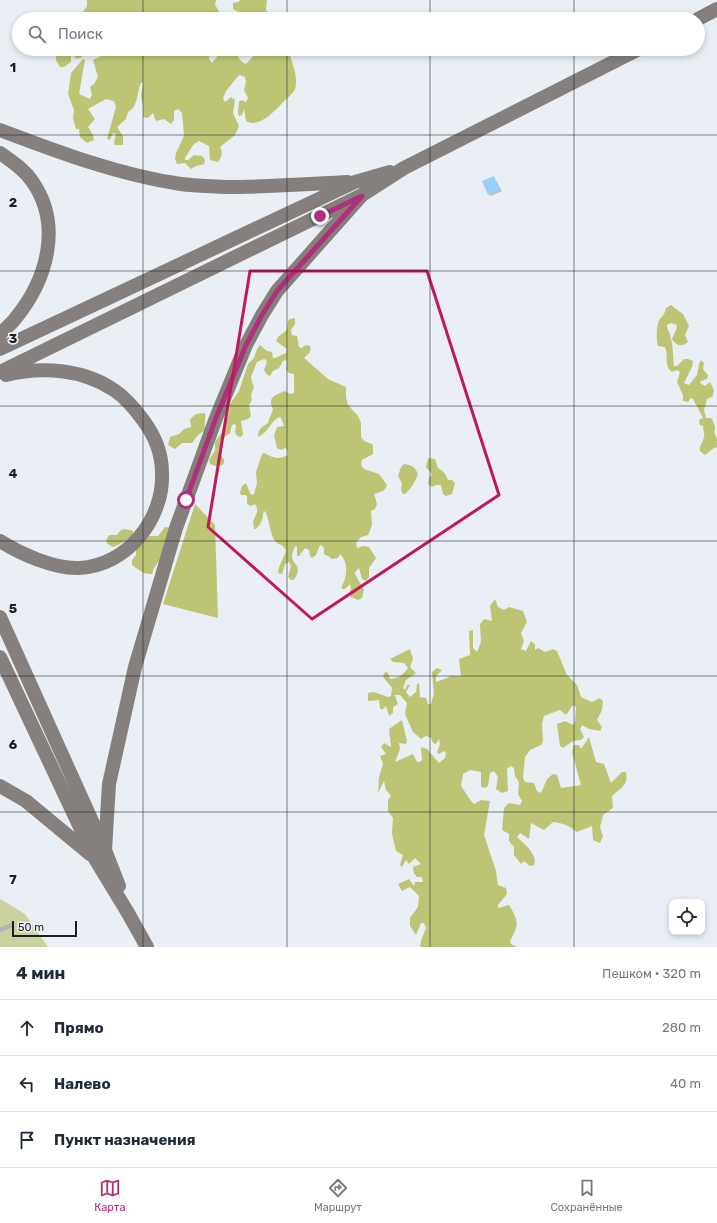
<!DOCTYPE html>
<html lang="ru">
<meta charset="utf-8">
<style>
:root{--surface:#fff;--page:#f6f6f7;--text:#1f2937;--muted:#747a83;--line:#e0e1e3;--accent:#b02f7a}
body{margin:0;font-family:Rubik,sans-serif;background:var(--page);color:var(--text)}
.controls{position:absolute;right:12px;bottom:12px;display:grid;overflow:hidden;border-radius:8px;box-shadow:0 2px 6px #0003}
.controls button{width:36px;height:36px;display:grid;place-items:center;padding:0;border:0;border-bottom:1px solid var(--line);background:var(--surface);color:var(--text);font:20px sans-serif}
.scale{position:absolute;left:12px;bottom:10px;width:65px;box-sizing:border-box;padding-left:4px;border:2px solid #1c1e1f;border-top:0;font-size:11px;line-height:14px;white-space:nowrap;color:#1c1e1f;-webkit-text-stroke:3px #e9eff4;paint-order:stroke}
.stop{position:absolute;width:12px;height:12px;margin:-9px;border:3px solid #b02f7a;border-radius:50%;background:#fff}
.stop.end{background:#b02f7a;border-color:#fff;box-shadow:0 1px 4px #0008}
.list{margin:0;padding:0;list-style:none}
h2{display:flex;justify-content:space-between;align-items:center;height:52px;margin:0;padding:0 16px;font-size:17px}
h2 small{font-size:13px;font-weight:400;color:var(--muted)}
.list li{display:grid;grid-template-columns:26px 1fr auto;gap:12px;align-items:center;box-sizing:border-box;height:56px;padding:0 16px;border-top:1px solid var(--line)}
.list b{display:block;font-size:15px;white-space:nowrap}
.list em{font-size:13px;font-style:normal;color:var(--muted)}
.icon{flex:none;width:22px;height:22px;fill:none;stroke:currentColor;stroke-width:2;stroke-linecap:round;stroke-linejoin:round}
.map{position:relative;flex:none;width:717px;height:947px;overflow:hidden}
.search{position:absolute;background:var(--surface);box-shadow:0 2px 6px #0003;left:12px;right:12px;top:12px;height:44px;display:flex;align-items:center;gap:10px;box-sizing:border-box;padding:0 14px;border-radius:22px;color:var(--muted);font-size:15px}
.sheet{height:220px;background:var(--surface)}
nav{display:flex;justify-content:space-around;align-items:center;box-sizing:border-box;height:56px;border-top:1px solid var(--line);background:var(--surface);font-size:11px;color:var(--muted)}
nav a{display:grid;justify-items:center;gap:2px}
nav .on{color:var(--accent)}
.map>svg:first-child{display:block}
</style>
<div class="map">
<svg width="717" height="947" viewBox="0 0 717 947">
<rect width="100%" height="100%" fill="#e9eff4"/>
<!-- green -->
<path fill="#cbd19f" d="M0,899L25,914L48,947H0Z"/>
<!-- forest -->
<path fill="#bdc575" d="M87,0H216L215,5L219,11L218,18L211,19L210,17L208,19H141L139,16L130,17L127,19H78L87,6Z
M241,0H267L266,10L274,19H255L250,15L246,19H239L238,18L240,13L233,9V3L238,2Z
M56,49H83L82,57L77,59L73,55H71V62L64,67H60L56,60Z
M107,49H210L209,59L212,63L217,57L212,49H218V53L222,54L224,49H237C236,55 240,62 246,64L260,49H288C291,61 299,76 295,89C293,93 288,98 284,101C276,110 259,129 246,121L244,109L242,115L239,116L238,113L239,102L241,100L246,102L248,98L244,90L246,82L245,77L240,75L238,76L226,91L223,98L225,102L231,97L235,100L233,113L239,126L235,135L220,147C223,153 222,156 218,162L210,160L209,146L199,141L193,145L185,158V160H188L194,155L202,156L205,160L204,164L196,166L191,169L185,163L177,164L175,159L176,153L184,136L182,113L178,109L174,111V120L171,124L164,119L156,121L153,113L148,118L143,117V106L141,96L143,83H141C136,93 139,106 128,112L126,119L117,127L123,136V145H115L114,142L116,134L113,133L110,140L107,139L116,107L114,101L106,99L88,109L95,119L88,127L93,135L94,140L87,143L80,137L79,129H76L73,118L74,110L68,94L71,73L83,59L85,60L79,94L90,99L92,95L90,87L94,84L98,77L93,60L105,54Z
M671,305L683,314L689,326L685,335L688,342C682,347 676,346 672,339L676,330L677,325L671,323L667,325C667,330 669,330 670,335C673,344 673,356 674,366H677L684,359H688L693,361L692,367L684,383L689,385L697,375L699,364L701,360L704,363L703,369L708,375L707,379L701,381L700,383L705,386L710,382L714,390L713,396L707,399L704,410L706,418H710L712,419C713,422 715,425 715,428C715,432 713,434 717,438V447L714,448L705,455L700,451C699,445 703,443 704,437C705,433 703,430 703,426L700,425L699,422L700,419L703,418L693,399L691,398L688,402L683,401V395L677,382L680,372L677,370L672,372C663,365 669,355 665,347L658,346C656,340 656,324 660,319C664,314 664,315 666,308Z
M295,318V324L291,330L292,335L297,336L299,347L302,348C305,345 306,344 310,346C312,352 308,354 304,358L328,379L346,387V397L348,405L358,416L361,423V437L364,441L372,444L373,446V454L362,460L361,465L364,469L379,474L387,485C385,492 380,492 374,494L377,504L375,509L371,511L372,525L369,533L368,535L361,537L356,543L357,548L364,546L369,547L376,558L369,568V577L366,581L362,579L359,568L356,571L355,574L364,590L362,598L358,600L349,596V594L351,588L350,584L345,589H342V586C347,576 349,563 340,554L338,558L331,559L330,557L324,554C324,550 325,546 320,545L316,555L312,558L310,556L309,550L305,548L299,556H297V547L295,546C294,549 292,553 292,556C292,566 304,564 294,580H291L288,577L291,566L289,562L285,564L282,574L278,573C279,563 284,559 286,550L282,545C269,543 271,521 265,511L263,513C263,519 261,524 256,529H254C254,527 253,524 253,522C255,515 260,512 255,504L251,506L247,504V497L246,495H241L240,493L242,486L246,483L250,493L252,495L254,494L257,483L256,472L262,454L264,453C273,458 278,460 288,455L287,449L285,448L281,450L277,448L274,435L277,427L284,426L281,418L279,417C269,423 270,431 258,437C258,429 262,427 268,423C269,417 272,414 273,409C267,397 275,395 285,391L290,394L294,393V374L289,373L286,370L287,361L285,360L283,361L279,368L273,371L270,376L266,374L264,370L267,362L266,360L264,359L257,362L251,377L252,382L254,387L251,395L252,400L249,405L251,416L248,419L241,421L243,434L241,437L237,436L235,432L236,426L235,424L232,425L230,433L222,439L223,444C215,459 228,455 223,465L216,466L210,464L209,460L215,450V442L222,432L223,426L228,417L230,404L239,391L248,364L254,358L257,349L260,345L267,351L272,352L273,358H275L286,353L287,349L276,341L278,337L287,330L288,321L290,319Z
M205,413C206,419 204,424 205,430L198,435L192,443H182L175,449L168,445L170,437L179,434L184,429L191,427L190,419L196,414Z
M428,458L435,459L438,468C443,471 446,474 448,480H452L455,483L452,494L446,496L443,494L441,485H436L432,487L428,484L429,478L432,474L426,467Z
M404,464C412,465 415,467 418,474C415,482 411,489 405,494H403L401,490L402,483L398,476L401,467Z
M195,504L215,525L218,618L163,604Z
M165,527L171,528L164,554L154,568L152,574C144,575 138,569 132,565V560L136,555V550L149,536H158Z
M125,529L133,531V533L132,537C125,540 120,545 113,547L108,544L106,541L109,535H117L121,530Z
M495,599L498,607L504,610L509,607L523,611L527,622L521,633L524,641L521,649L526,651L531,641L535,644V650L538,648L545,652L553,649L557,651L567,675L577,685L581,697L592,702L600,698L603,701L602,710L597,720L602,727L600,731L589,729L582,725L580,729L584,737L581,740L573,741L563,748L560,746L557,724L565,721L573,725L575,722L576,707L573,705L566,715L560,710L544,716L542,724L543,741L541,745L530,750L525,757L523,778L525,782L534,783L537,791L541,793L547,779L553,774L557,775L561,788L581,785L572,752L574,745H579L581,749L589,737L596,762L604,764L611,783L622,772H626C629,785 621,788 612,796L613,808L603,815L600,827L603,836L600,843L593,840L592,826L577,832C570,826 563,823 553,822L544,830L531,823L529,839L520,833L517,837C524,844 538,854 534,865L530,866L524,861L521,864L514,855V847L509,841V834L502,830L504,808L509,803L520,805L522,801L518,794L519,782L515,776L514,768L511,766L507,769L508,791L502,793L496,789L498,777L494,771L490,773L488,786L485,788L481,787V772L470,770L463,774L461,786L471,801L474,804L481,800L490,801L484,835L496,871L498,885L506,888L507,894L498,905V908L509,905C519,922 519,924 510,941L511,944L517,947H420L421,941L426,928L424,923H421L416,935L410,926V918L418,907L419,896L410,887L402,891L398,884L409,879L414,886L415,882H423L422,877H417L414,873L413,867L421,864L415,858L409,864L406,860L402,867L400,865L403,855L396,851L392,834L393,818L388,811V800L391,796L386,790L384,781L378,793L379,777L383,764L380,756L386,754L381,747L384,743L391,747L389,729L402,720L407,741L406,744L399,743L400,749L395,762L413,754L417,762H420L422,760L421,747L427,749L439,763L445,758L446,753L444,751L439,754L437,752L440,744L439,739L436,744L433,743L431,738L426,736L421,739L413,732L405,714L407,703L400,695H395L398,704L393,707V713L389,716L386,706L382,710L380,708L379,700L368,701V693L374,692L388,697L391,696L392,688L383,677L385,672L388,673L390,679C399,678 403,675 408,668L404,663L393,662L390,659L410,649L413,659L410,667L416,673L406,680L403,688L405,690L407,685H410L406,692L410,697L416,692L417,684L419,683L420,697L426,698L428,704H431L434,694L432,672L437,668L442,670L436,676V682L452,676H461L459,659L470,655L469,631L473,630V648L477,652L481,642L480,624L484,619L492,621L490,606Z"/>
<!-- shadow -->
<path fill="#0003" d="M494,177L502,191L491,196L489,194Z"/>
<!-- building -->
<path fill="#99cffa" d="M494,176L500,189L488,195L482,181Z"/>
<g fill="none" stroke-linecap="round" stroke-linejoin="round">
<!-- lane -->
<path stroke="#b5b2b0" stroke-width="4.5" d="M0,930L12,925"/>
<!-- primary -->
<path stroke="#85807d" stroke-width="14" d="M698,19L717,9
M0,130C58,152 119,175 181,184C196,186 211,186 226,187C267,187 308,184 348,182
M0,153C11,161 24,169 32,181C63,225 47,280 15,319C11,324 5,329 0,334
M0,349L355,182L390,172
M0,372L362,195L404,168L639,49
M0,541C21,554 54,569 79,568C127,566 164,519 162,473C162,454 155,436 143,420C135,409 126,398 114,390C83,369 41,366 6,375
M0,617L105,850L119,886
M0,657L94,857L128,913L147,947
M0,786L26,801L90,854
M105,850L109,784L135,667L176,528L216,418L246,345L262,315L277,291L362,195"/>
</g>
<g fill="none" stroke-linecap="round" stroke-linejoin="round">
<!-- route -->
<path stroke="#b02f7a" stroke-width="5" d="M186,500L216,418L246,345L262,315L277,291L362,196L320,216"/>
</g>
<!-- marked area -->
<path fill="none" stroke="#c2185b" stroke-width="3" stroke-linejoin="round" d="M250,271H427L499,495L312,619L208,527Z"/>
<!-- grid -->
<path fill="none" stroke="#1c1e1f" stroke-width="1" stroke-opacity="0.55" d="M143,0V19M287,0V19M430,0V19M574,0V19M143,49V947M287,49V947M430,49V947M574,49V947M0,135H717M0,271H717M0,406H717M0,541H717M0,676H717M0,812H717"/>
<g font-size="13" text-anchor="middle" font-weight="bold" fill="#1c1e1f" stroke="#e9eff4" stroke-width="3.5" stroke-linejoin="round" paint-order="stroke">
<text x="13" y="72">1</text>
<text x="13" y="207">2</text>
<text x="13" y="343">3</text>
<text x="13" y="478">4</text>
<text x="13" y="613">5</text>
<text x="13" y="749">6</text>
<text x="13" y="884">7</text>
</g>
</svg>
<div class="controls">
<button><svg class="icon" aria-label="locate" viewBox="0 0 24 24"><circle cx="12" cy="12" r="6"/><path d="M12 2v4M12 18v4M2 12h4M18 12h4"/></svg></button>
</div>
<div class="scale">50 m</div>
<div class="stop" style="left:186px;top:500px"></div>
<div class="stop end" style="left:320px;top:216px"></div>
<div class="search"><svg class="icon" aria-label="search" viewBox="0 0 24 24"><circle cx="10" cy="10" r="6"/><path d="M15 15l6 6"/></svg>Поиск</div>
</div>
<section class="sheet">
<h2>4 мин<small>Пешком · 320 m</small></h2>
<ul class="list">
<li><svg class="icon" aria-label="ahead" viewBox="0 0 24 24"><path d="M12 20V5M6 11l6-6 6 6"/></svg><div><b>Прямо</b></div><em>280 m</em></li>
<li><svg class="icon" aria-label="left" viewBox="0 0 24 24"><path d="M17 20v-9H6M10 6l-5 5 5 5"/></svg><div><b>Налево</b></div><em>40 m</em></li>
<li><svg class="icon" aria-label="arrive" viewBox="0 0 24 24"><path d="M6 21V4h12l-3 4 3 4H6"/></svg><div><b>Пункт назначения</b></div></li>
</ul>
</section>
<nav>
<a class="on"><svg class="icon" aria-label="map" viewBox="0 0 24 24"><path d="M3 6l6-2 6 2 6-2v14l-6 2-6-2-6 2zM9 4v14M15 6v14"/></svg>Карта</a>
<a><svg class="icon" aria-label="directions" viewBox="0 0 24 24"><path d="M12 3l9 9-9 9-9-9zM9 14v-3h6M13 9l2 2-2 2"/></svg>Маршрут</a>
<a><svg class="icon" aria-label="saved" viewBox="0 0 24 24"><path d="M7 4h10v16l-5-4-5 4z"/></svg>Сохранённые</a>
</nav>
